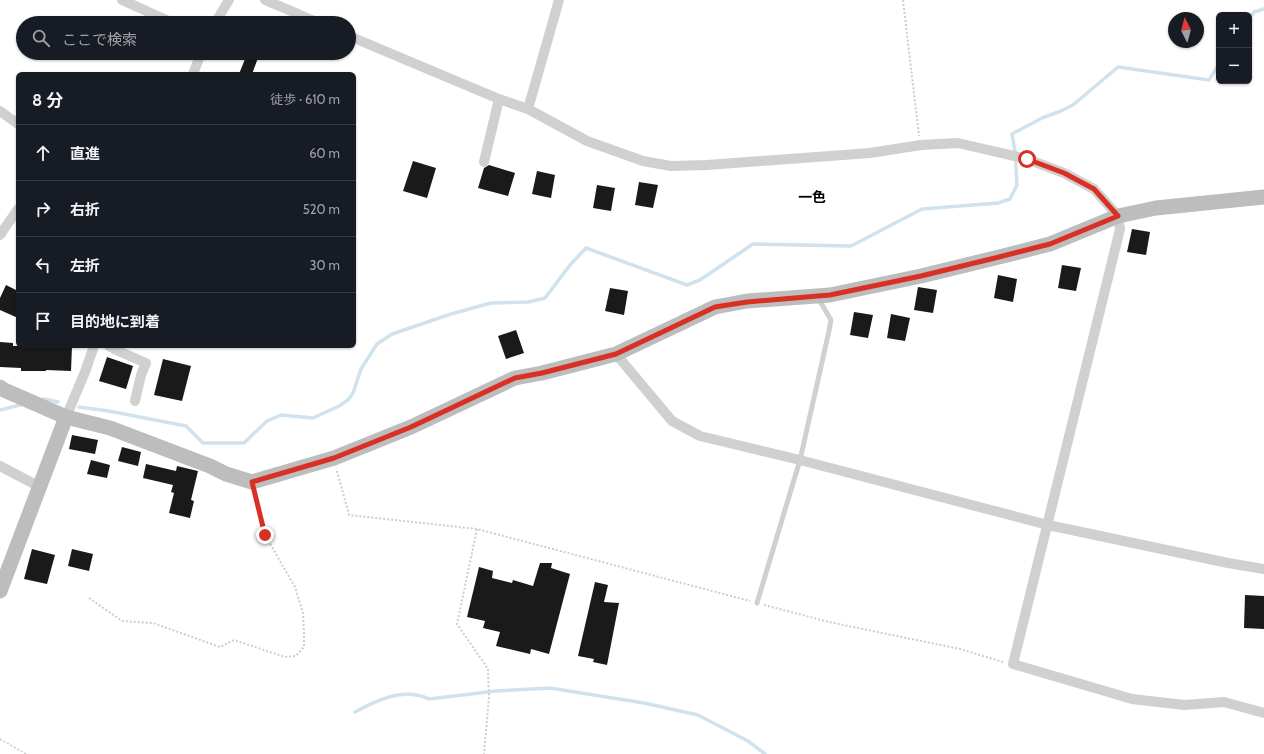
<!DOCTYPE html>
<html lang="ja">
<meta charset="utf-8">
<style>
:root{--surface:#171b24;--page:#20242c;--text:#f1f3f6;--muted:#9ea1a6;--line:#363941}
body{margin:0;font-family:Cabin,"Noto Sans JP",sans-serif;background:var(--page);color:var(--text)}
.controls{position:absolute;right:12px;top:12px;display:grid;overflow:hidden;border-radius:6px;box-shadow:0 1px 3px #0004}
.controls button{width:36px;height:36px;display:grid;place-items:center;padding:0;border:0;border-bottom:1px solid var(--line);background:var(--surface);color:var(--text);font:20px sans-serif}
.compass{position:absolute;left:1168px;top:12px;width:36px;height:36px;border-radius:50%;background:var(--surface);box-shadow:0 1px 3px #0004;rotate:354deg}
.stop{position:absolute;width:12px;height:12px;margin:-9px;border:3px solid #d93025;border-radius:50%;background:#fff}
.stop.end{background:#d93025;border-color:#fff;box-shadow:0 1px 4px #0008}
.list{margin:0;padding:0;list-style:none}
h2{display:flex;justify-content:space-between;align-items:center;height:52px;margin:0;padding:0 16px;font-size:17px}
h2 small{font-size:13px;font-weight:400;color:var(--muted)}
.list li{display:grid;grid-template-columns:26px 1fr auto;gap:12px;align-items:center;box-sizing:border-box;height:56px;padding:0 16px;border-top:1px solid var(--line)}
.list b{display:block;font-size:15px;white-space:nowrap}
.list em{font-size:13px;font-style:normal;color:var(--muted)}
.icon{flex:none;width:22px;height:22px;fill:none;stroke:currentColor;stroke-width:2;stroke-linecap:round;stroke-linejoin:round}
.map{position:relative;flex:none;width:1264px;height:754px;overflow:hidden}
.search{position:absolute;background:var(--surface);box-shadow:0 1px 3px #0004;left:16px;top:16px;width:340px;height:44px;display:flex;align-items:center;gap:10px;box-sizing:border-box;padding:0 14px;border-radius:22px;color:var(--muted);font-size:15px}
.panel{position:absolute;background:var(--surface);box-shadow:0 1px 3px #0004;left:16px;top:72px;width:340px;height:276px;border-radius:6px}
.map>svg:first-child{display:block}
</style>
<div class="map">
<svg width="1264" height="754" viewBox="0 0 1264 754">
<rect width="100%" height="100%" fill="#fff"/>
<g fill="none" stroke-linecap="round" stroke-linejoin="round">
<!-- stream -->
<path stroke="#cfe2ee" stroke-width="3.5" d="M1249,19L1254,12L1264,9
M40,400L45,399L58,402
M79,407L109,411L186,426L203,443H244L267,421L281,415L313,418L339,406L348,400L353,393L361,369L377,344L392,334L451,314L491,303L528,302L545,298L570,265L586,248L687,285L700,280L753,244L851,246L922,209L998,203L1010,199L1017,185L1015,151L1012,134L1042,118L1061,111L1073,105L1118,67L1209,80L1219,64
M0,410L24,404
M355,712C377,700 404,687 429,699L496,691L550,688L644,703L698,715L748,741L765,754"/>
</g>
<!-- building -->
<path fill="#1a1a1a" d="M247,54L258,58L252,74H239Z
M413,161L436,168L427,198L403,191Z
M489,165L515,173L508,196L478,188L484,168Z
M537,171L555,175L551,198L532,194Z
M639,182L658,185L653,208L635,205Z
M597,185L615,188L611,211L593,208Z
M1132,229L1150,232L1146,255L1127,252Z
M1062,265L1081,268L1076,291L1058,288Z
M998,275L1017,279L1013,302L994,298Z
M6,285L18,291V318L0,310V298Z
M918,287L937,290L933,313L914,310Z
M610,288L628,291L624,315L605,311Z
M854,312L873,315L868,338L850,335Z
M891,314L910,318L905,341L887,338Z
M516,330L524,353L506,359L498,336Z
M0,342L13,343V346H72L71,371L46,370V371H21V368L0,367Z
M107,357L133,366L126,389L99,381Z
M163,359L191,366L182,401L154,395Z
M72,435L98,440L95,454L69,449Z
M122,447L141,452L138,466L118,461Z
M91,460L110,465L107,478L87,474Z
M146,464L176,471L177,466L198,471L191,500L194,501L190,518L169,513L174,493L171,492L173,485L143,478Z
M32,549L55,555L47,584L24,579Z
M72,549L93,554L89,571L68,566Z
M540,563H552L551,568L570,574L549,654L531,649L530,654L496,646L500,632L483,628L485,621L467,617L479,567L493,571L492,578L512,583L513,580L533,586Z
M595,582L608,585L604,602L619,603L607,665L593,662L594,659L578,656Z
M1245,595L1264,596V629L1244,628Z"/>
<g fill="none" stroke-linecap="round" stroke-linejoin="round">
<!-- path -->
<path stroke="#cdcdcd" stroke-width="2" stroke-dasharray="2 2" stroke-linecap="butt" d="M903,0L919,136
M337,471L349,515L477,529L750,601
M477,529L457,624L488,669L489,697L484,754
M89,598L122,621L153,623L220,647L234,640L285,657L296,656L304,647V633L303,613L295,587L265,535L255,495
M764,605L829,622L960,649L1003,662
M0,739L26,754"/>
<!-- lane -->
<path stroke="#d0d0d0" stroke-width="5" d="M757,603L800,460L829,331L831,320L818,298"/>
<!-- street -->
<path stroke="#d0d0d0" stroke-width="10" d="M122,0L173,23
M265,0L319,23
M215,23L229,0
M349,36L499,99L528,109L587,141L643,161L671,166L707,165L870,153L921,145L958,143L1027,159L1064,173L1094,189L1118,216L1120,229L1013,664L1132,699L1184,705L1224,702L1264,713
M193,74L201,53
M528,109L559,0
M0,111L18,124
M484,162L499,99
M0,235L18,209
M109,346L116,350L146,363L141,375L135,401
M616,354L672,421L700,436L800,460L1048,525L1228,563L1264,569
M66,417L85,372L94,346
M0,466L40,487"/>
<!-- secondary -->
<path stroke="#bdbdbd" stroke-width="15" d="M0,387L4,390L66,417L110,428L210,466L226,474L252,482L334,458L411,427L515,378L542,373L616,354L715,307L747,301L830,295L921,276L995,258L1050,244L1118,216L1156,208L1264,197
M0,591L66,417"/>
</g>
<g fill="none" stroke-linecap="round" stroke-linejoin="round">
<!-- route -->
<path stroke="#d93025" stroke-width="5" d="M265,535L252,482L334,458L411,427L515,378L542,373L616,354L715,307L747,302L830,295L921,276L995,258L1050,244L1118,216L1094,189L1064,173L1027,159"/>
</g>
<g text-anchor="middle" stroke-width="4" stroke-linejoin="round" paint-order="stroke">
<!-- quarter labels -->
<g font-size="14" font-weight="bold" fill="#000" stroke="#fff">
<text x="812" y="202">一色</text>
</g>
</g>
</svg>
<div class="controls">
<button>+</button>
<button>−</button>
</div>
<svg class="compass" viewBox="-18 -18 36 36"><path d="M0-13l5 13h-10z" fill="#e53935"/><path d="M0 13l5-13h-10z" fill="#9ea1a6"/></svg>
<div class="stop" style="left:1027px;top:159px"></div>
<div class="stop end" style="left:265px;top:535px"></div>
<div class="search"><svg class="icon" aria-label="search" viewBox="0 0 24 24"><circle cx="10" cy="10" r="6"/><path d="M15 15l6 6"/></svg>ここで検索</div>
<section class="panel">
<h2>8 分<small>徒歩 · 610 m</small></h2>
<ul class="list">
<li><svg class="icon" aria-label="ahead" viewBox="0 0 24 24"><path d="M12 20V5M6 11l6-6 6 6"/></svg><div><b>直進</b></div><em>60 m</em></li>
<li><svg class="icon" aria-label="right" viewBox="0 0 24 24"><path d="M7 20v-9h11M14 6l5 5-5 5"/></svg><div><b>右折</b></div><em>520 m</em></li>
<li><svg class="icon" aria-label="left" viewBox="0 0 24 24"><path d="M17 20v-9H6M10 6l-5 5 5 5"/></svg><div><b>左折</b></div><em>30 m</em></li>
<li><svg class="icon" aria-label="arrive" viewBox="0 0 24 24"><path d="M6 21V4h12l-3 4 3 4H6"/></svg><div><b>目的地に到着</b></div></li>
</ul>
</section>
</div>
